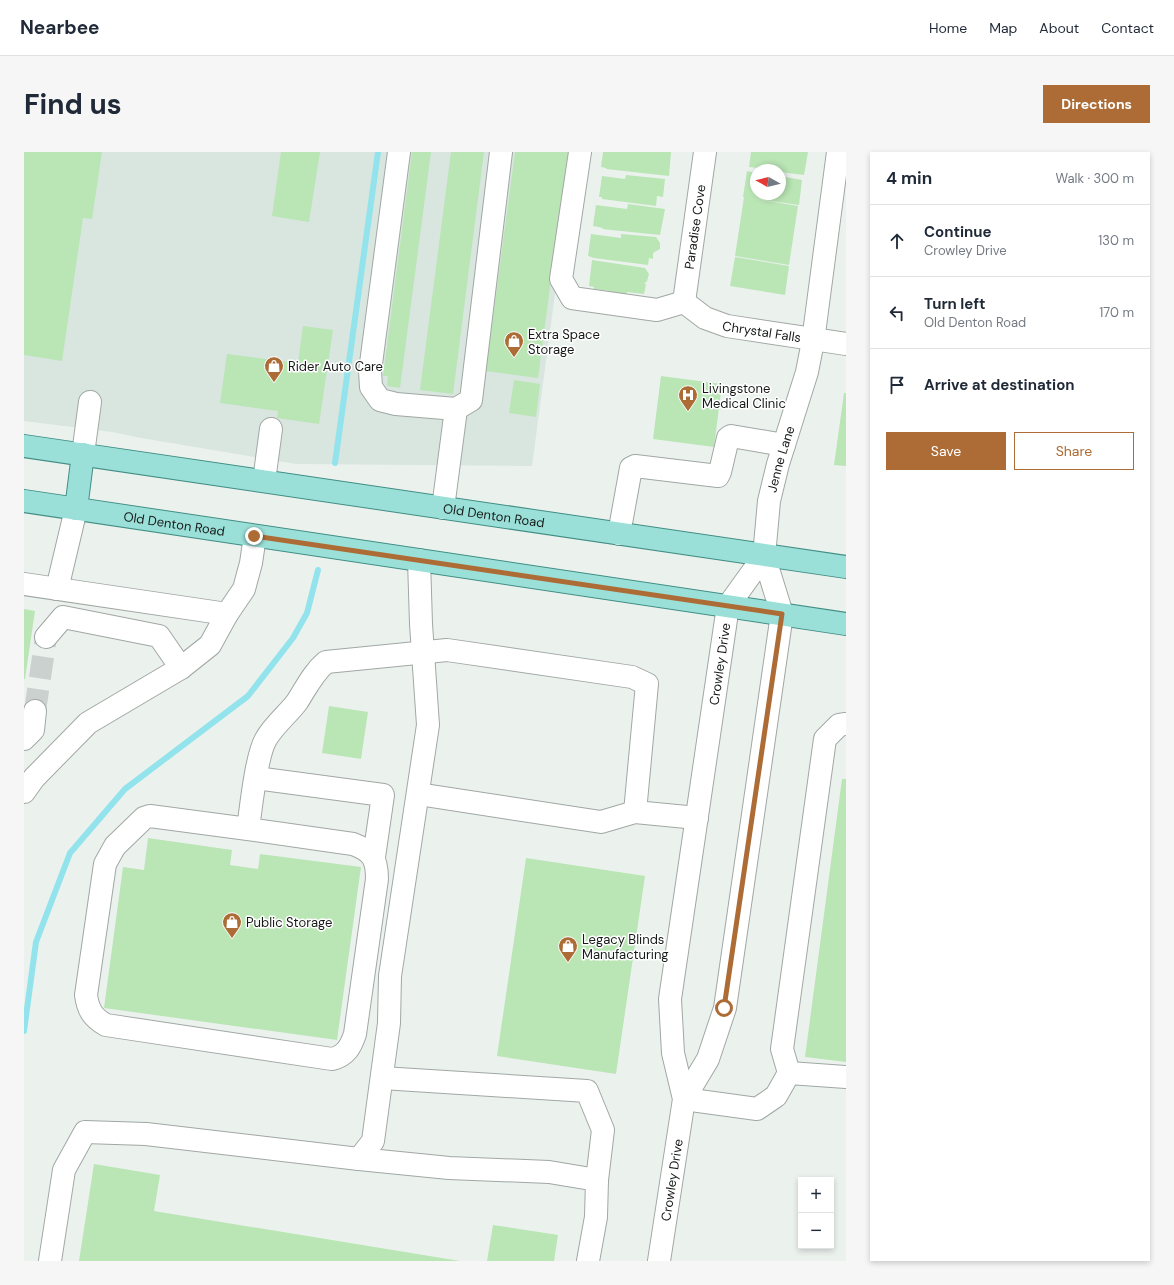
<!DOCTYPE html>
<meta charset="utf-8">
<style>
:root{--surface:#fff;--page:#f6f6f7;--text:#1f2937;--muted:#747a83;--line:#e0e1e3;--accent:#ad6c36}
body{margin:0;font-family:"DM Sans",sans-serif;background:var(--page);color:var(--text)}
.controls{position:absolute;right:12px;bottom:12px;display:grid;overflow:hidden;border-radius:0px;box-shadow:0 2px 6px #0003}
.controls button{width:36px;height:36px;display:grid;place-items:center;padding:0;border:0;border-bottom:1px solid var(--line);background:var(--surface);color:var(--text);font:20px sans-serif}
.compass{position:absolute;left:726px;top:12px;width:36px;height:36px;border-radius:50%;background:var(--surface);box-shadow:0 2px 6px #0003;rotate:278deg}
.stop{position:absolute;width:12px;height:12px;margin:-9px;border:3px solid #ad6c36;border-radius:50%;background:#fff}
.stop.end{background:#ad6c36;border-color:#fff;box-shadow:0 1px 4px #0008}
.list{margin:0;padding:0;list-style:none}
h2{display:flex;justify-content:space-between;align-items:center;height:52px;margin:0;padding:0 16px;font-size:17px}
h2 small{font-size:13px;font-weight:400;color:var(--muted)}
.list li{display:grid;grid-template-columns:26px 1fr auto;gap:12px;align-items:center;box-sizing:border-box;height:72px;padding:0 16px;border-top:1px solid var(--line)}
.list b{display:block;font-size:15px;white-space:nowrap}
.list p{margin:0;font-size:13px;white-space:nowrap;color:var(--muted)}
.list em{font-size:13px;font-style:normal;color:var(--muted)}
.actions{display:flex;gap:8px;padding:12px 16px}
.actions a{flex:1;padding:9px 0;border:1px solid var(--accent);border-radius:0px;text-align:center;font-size:14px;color:var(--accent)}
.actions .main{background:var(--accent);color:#fff}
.icon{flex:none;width:22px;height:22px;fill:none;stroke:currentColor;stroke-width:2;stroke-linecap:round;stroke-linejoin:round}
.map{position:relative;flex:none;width:822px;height:1109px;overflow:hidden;border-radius:0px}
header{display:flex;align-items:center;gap:24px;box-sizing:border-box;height:56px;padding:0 20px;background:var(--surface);border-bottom:1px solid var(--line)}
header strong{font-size:19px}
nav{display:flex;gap:22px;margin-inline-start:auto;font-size:14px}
.intro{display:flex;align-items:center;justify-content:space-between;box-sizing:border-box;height:96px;padding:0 24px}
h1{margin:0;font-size:28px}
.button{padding:10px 18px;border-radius:0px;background:var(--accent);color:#fff;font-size:14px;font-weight:700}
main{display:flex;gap:24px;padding:0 24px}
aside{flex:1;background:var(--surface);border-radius:0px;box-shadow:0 2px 6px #0003}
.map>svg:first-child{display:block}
</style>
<header>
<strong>Nearbee</strong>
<nav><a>Home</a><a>Map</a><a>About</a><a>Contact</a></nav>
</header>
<div class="intro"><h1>Find us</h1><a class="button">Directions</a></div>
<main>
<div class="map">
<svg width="822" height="1109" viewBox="0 0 822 1109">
<rect width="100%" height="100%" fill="#ebf2ee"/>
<!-- built -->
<path fill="#d8e6df" d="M0,0H550L508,314L272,312L117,286L88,280L0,269Z"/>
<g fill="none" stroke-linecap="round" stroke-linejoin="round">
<!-- stream -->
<path stroke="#93e3ed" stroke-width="6" d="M311,311L354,0
M0,879L12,790L46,701L101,637L224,544L269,486L283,461L294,418"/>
</g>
<!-- building -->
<path fill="#bae5b5" d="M0,0H78L68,67L59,66L38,209L0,203Z
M257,0H296L285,70L248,64Z
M388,0H407L376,236L363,234L364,224H359Z
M427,0H460L429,242L396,238Z
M491,0H544L514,226L462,219Z
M579,0H647L645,24L582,17V16L577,15Z
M727,0H784L780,23L756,20V18L725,15Z
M723,19L732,21V42H756V24L778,28L775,53L719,45Z
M602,23L641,27L639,45L633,44L632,54L578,47V45H575L578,24L601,27Z
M720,45L774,54L765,113L711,104Z
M604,52L641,57L636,83L578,77L579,76L569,74L572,53L603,57Z
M567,82L597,86V82L632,85L636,91V97L629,101V107L625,106L624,113L570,106L564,104Z
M711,105L765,114L761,143L706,134Z
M568,108L621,116L625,122L623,129L620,132H622L620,142L603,140L602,144L587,142V139L570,137V135L565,134Z
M279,174L309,178L295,272L253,266L254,259L196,251L203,202L274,211Z
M637,224L698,232L690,295L629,287Z
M490,228L516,232L512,265L485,261Z
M820,241H822V314L810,313Z
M0,457L11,459L1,527H0Z
M305,554L344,560L337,607L298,601Z
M818,627H822V910L781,905Z
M124,686L208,698L206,713L234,717L236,702L337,715L313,888L80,856L99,715L120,718Z
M502,706L621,724L592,922L473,904Z
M70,1012L136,1023L130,1059L436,1109H55Z
M469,1073L534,1083L530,1109H463Z"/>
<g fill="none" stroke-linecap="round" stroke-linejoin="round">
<!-- minor-tunnel -->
<path stroke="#cbd1ce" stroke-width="22" stroke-dasharray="22 11" stroke-linecap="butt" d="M11,559L22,485"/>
<defs>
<g id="minor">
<path d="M375,0L346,219L347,235L356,248L372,252L432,257L447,248L477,0"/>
<path d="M556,0L537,127L548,146L633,158L660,150"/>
<path id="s1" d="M660,150L681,166L703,174L822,192"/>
<path id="s2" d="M660,150L681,0"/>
<path d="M59,302L66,250"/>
<path d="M240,329L247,277"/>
<path d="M419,356L432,257"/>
<path d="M595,382L607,316L611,314L694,324L696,320L704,286L707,284L760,293"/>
<path d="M0,432L203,462L220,437L227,411L231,384"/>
<path d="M33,437L52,357"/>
<path d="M22,485L39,465L135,484L157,516"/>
<path d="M0,587L9,578L11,559"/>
<path d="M232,626L359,643L350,705"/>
<path d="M0,640L10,626L64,571L157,516L186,493L203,462"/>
<path d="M394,642L577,670L611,660L673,666"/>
<path d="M224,677L126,664L120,666L91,694L81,712L62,843C64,858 69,866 82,873L308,907C322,904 327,894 331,882L353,727C353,706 348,699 329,692L224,677C227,656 232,604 242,587C250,573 263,563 273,550C282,536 289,521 302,510L423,498L608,525L623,532L611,660"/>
<path d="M765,921L758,897L801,587L815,573L822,572"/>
<path d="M358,926L563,939L579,978L573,1028"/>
<path id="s3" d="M660,947L684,907L701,856L758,462L740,404L745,349L754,312L783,220L789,189L814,0"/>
<path d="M660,947L733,957L752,944L765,921L822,925"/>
<path d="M335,1007L425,1016L525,1020L573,1028L572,1065L564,1109"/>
<path d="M26,1109L40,1018L61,980L122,982L335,1007L349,989L365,871L366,824L404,573L397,472L395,408"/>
<path id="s4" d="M635,1109L660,947L649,901L646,847L704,454L740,404"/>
</g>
<g id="major">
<path id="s5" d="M0,294L822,415"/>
<path id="s6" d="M0,349L822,472"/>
<path d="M52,357L59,302"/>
</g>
</defs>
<!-- minor casing -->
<use href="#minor" stroke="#a1a7a4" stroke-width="24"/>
<!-- major casing -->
<use href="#major" stroke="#418d84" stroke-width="24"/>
<!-- minor -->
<use href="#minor" stroke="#fff" stroke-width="22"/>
<!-- major -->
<use href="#major" stroke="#9ae0d8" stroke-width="22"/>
</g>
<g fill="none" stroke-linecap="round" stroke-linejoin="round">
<!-- route -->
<path stroke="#ad6c36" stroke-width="5" d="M230,384L758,462L700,856"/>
</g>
<!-- icons -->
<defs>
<symbol id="shop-pin" viewBox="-11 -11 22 30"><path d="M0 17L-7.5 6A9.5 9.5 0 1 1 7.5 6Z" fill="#ad6c36" stroke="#fff"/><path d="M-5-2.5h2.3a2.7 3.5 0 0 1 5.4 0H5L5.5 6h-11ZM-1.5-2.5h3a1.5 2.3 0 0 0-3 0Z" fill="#fff"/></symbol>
<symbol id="hospital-pin" viewBox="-11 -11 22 30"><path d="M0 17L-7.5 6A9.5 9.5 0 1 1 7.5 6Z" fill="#ad6c36" stroke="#fff"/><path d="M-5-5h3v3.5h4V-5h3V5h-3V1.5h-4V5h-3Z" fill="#fff"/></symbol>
</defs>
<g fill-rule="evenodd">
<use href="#shop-pin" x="479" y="178" width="22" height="30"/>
<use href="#shop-pin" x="239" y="203" width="22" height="30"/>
<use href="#hospital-pin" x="653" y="232" width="22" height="30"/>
<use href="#shop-pin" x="197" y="759" width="22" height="30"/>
<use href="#shop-pin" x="533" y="783" width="22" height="30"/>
</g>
<g text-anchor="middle" stroke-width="3" stroke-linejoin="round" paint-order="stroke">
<!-- street labels -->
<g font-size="13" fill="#171918" stroke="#fff">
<text dy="5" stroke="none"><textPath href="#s2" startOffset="76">Paradise Cove</textPath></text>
<text dy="5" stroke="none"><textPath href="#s1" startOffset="85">Chrystal Falls</textPath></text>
<text dy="5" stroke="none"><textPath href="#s3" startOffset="658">Jenne Lane</textPath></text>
<text dy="5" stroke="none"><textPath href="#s5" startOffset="475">Old Denton Road</textPath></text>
<text dy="5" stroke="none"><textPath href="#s6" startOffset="152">Old Denton Road</textPath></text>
<text dy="5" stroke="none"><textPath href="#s4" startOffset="604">Crowley Drive</textPath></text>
<text dy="5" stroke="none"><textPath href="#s4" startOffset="82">Crowley Drive</textPath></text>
</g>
<!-- poi labels -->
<g font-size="13" fill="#171918" stroke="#fff" text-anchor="start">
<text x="504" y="187">Extra Space<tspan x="504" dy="15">Storage</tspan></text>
<text x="264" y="219">Rider Auto Care</text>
<text x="678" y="241">Livingstone<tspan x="678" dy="15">Medical Clinic</tspan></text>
<text x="222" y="775">Public Storage</text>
<text x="558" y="792">Legacy Blinds<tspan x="558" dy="15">Manufacturing</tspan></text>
</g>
</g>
</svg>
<div class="controls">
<button>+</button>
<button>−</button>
</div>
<svg class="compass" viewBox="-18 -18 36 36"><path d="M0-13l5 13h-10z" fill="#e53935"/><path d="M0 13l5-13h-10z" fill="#747a83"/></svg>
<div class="stop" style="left:700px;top:856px"></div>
<div class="stop end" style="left:230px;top:384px"></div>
</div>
<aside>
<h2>4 min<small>Walk · 300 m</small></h2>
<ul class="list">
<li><svg class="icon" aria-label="ahead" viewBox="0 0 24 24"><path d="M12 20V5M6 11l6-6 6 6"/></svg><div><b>Continue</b><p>Crowley Drive</p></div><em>130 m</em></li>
<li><svg class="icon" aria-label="left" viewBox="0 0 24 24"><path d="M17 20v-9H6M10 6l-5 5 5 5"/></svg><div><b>Turn left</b><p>Old Denton Road</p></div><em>170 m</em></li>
<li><svg class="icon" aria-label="arrive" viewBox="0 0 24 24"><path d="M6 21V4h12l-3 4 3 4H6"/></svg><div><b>Arrive at destination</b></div></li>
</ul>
<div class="actions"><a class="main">Save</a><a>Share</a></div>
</aside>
</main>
